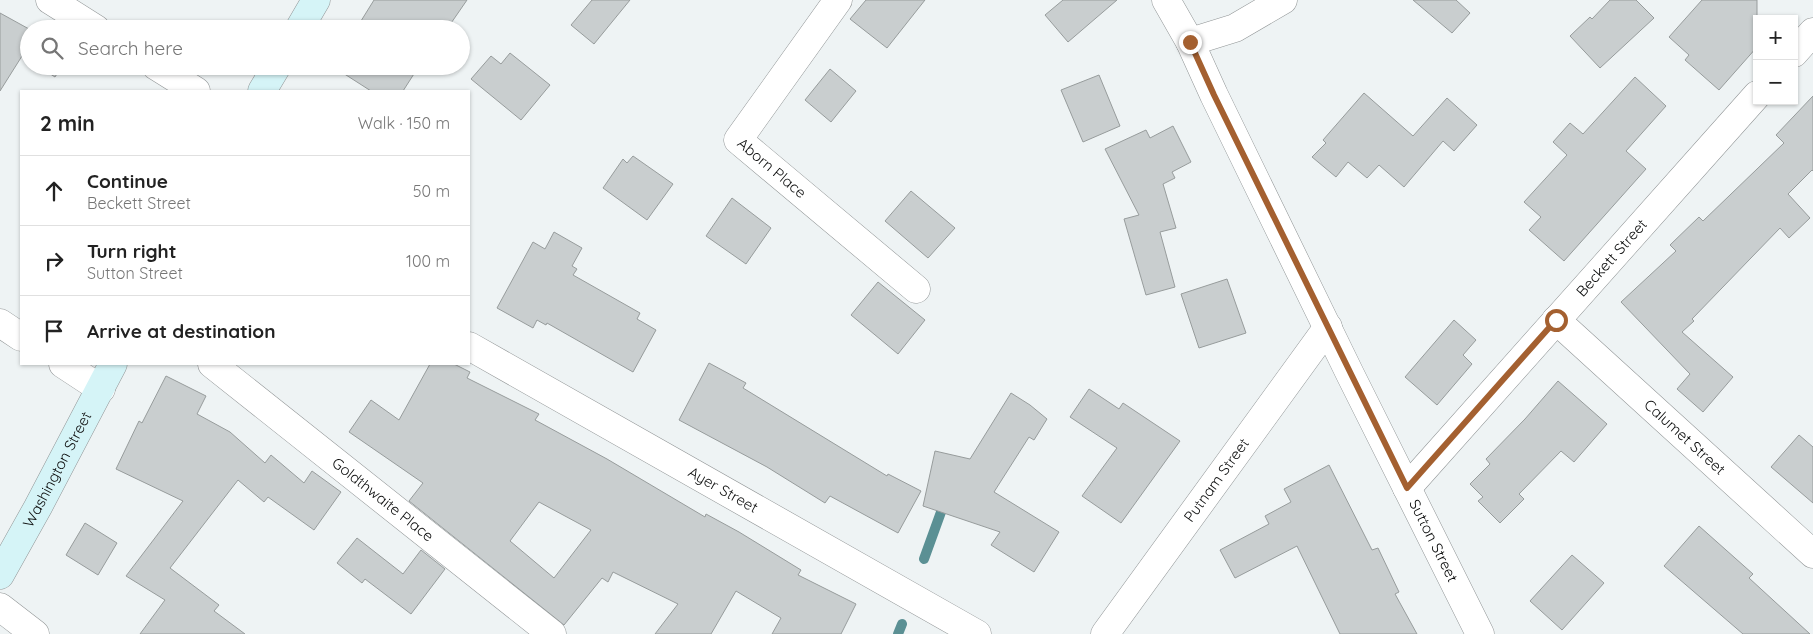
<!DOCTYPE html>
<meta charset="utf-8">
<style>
:root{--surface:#fff;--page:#f2f2f2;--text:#222;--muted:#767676;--line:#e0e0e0}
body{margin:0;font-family:Quicksand,sans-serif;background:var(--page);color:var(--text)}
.controls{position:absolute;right:15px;top:15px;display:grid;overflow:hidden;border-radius:0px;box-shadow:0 1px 4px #0004}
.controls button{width:45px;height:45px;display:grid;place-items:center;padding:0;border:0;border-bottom:1px solid var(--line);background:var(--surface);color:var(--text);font:25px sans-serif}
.stop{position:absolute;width:15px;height:15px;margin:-11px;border:4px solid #a46030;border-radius:50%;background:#fff}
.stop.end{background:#a46030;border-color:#fff;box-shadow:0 1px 5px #0008}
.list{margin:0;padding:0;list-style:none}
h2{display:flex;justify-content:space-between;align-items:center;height:65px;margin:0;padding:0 20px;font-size:21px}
h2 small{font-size:16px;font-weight:400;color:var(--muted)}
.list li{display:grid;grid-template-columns:32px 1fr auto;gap:15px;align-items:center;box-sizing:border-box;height:70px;padding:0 20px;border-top:1px solid var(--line)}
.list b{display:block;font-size:19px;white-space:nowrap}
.list p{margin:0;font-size:16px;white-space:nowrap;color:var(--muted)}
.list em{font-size:16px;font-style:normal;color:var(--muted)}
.icon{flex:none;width:28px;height:28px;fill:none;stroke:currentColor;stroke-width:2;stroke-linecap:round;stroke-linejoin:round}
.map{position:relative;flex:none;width:1813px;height:634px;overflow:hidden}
.search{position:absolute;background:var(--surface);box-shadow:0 1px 4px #0004;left:20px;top:20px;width:450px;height:55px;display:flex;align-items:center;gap:12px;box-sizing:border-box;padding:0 18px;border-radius:28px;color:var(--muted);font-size:19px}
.panel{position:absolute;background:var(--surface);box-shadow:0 1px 4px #0004;left:20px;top:90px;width:450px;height:275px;border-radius:0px}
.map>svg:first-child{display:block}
</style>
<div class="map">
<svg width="1813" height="634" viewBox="0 0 1813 634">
<rect width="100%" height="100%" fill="#eef3f4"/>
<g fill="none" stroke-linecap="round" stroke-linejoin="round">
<!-- stream -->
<path stroke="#5b9094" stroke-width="10" d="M924,559L945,501
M898,634L902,624"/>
</g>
<!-- building -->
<path fill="#c9cecf" stroke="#979c9c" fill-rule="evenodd" d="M374,0H467L447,29H356Z
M592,0H630L594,44L571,25Z
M866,0H925L887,48L850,19Z
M1063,0H1117L1068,42L1045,15Z
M1413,0H1456L1470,13L1452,33Z
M1610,0H1636L1654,18L1600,68L1570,36L1590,17L1592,19Z
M1702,0H1757V47L1719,90L1685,60L1689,55L1669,37Z
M0,13L29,29V60L22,56L0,91Z
M510,53L550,85L521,120L471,79L491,56L501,64Z
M38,66H62L55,77Z
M332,66H419L403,91H371Z
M830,69L856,91L831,122L805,100Z
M1099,75L1120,126L1083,142L1061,90Z
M1635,77L1666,106L1626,151L1646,169L1564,261L1529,230L1541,217L1524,202L1567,155L1553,142L1570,123L1583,134Z
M1364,93L1413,136L1447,98L1477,125L1454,151L1443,141L1404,187L1379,165L1367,178L1348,162L1336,177L1312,157L1326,143L1323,140Z
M1813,96V171L1812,170L1788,194L1810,218L1789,238L1780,228L1692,319L1694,321L1682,332L1733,377L1703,412L1677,389L1690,374L1621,302L1676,251L1670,245L1699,217L1703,221L1784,143L1776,135Z
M1173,126L1191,162L1172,172L1175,178L1163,184L1176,228L1160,232L1175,287L1146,295L1124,219L1139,215L1105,149L1146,130L1150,138Z
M633,156L673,184L647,220L603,188L623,159L627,163Z
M911,191L955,228L928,258L885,221Z
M732,198L771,228L746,264L706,236Z
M554,232L582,248L572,266L577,269L573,275L640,313L637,319L656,330L633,372L547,323L546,325L537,320L533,328L497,308L533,242L545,249Z
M1227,279L1246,333L1199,348L1181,294Z
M878,282L925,320L898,354L851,315Z
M1454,320L1476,340L1463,355L1472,364L1437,405L1405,377Z
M709,363L746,383L743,388L887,476L888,474L921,491L898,533L830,496L825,503L767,467L679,420Z
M430,364H454L470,372L467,378L539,414L535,420L607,459L705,517L706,514L739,532L801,570L798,575L856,604L841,634H772L781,618L736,591L711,634H655L678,604L613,572L608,582L602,578L564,625L409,501L423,483L349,432L371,400L399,420ZM539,502L591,530L554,578L510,541Z
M166,376L206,396L197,414L230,432L265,463L271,455L304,483L312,471L341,492L314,530L268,497L264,502L238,480L170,568L219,605L214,611L245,634H140L165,600L126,576L183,501L116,469L139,421L142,423Z
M1558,381L1607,424L1574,462L1561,451L1519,494L1524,499L1500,523L1478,501L1483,497L1470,484L1490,464L1486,459L1525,419Z
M1089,389L1119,409L1123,403L1180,441L1121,523L1082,496L1117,448L1070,417Z
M1011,393L1030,405L1047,419L1034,440L1029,437L994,492L1059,532L1034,572L991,545L1000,532L923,506L935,451L970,459Z
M1799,435L1813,447V503L1771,467Z
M1329,465L1372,550L1378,548L1399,592L1395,594L1417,634H1340L1297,546L1235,578L1220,550L1269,524L1265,516L1291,502L1284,489Z
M85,523L117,543L98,575L66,555Z
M1699,526L1753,574L1749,578L1810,634H1743L1664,566Z
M357,538L403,574L421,550L445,569L411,614L365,579L362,583L337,563Z
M1572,555L1604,583L1562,630L1530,601Z"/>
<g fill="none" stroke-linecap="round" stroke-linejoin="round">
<defs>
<g id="minor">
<path d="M50,0L96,29"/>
<path id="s1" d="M838,0L738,140L916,289"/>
<path d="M1794,53L1813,32"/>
<path d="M156,66L196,91"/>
<path id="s2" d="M1556,320L1813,554"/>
<path d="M0,323L21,337"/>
<path id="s3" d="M469,346L977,634"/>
<path d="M63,364L101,389"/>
<path id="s4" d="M212,364L552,634"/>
<path id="s5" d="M1407,488L1757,95"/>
<path d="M0,607L35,634"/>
<path id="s6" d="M1105,634L1328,327"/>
</g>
<g id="tertiary">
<path d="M1166,0L1190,42L1235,28L1283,0"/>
<path id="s7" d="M1190,42L1214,95L1350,374L1480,634"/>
</g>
<g id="secondary">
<path d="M299,29L316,0"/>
<path d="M262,91L277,66"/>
<path id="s8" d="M0,575L38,507L113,364"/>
</g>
</defs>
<!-- minor casing -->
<use href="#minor" stroke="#919596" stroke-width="29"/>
<!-- tertiary casing -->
<use href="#tertiary" stroke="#919596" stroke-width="29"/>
<!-- secondary casing -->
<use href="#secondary" stroke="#919596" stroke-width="29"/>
<!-- minor -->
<use href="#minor" stroke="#fff" stroke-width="28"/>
<!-- tertiary -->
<use href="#tertiary" stroke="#fff" stroke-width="28"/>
<!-- secondary -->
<use href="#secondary" stroke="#d5f4f7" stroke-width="28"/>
</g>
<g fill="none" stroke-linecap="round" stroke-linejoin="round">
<!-- route -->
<path stroke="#a46030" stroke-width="6" d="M1190,42L1214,95L1407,488L1556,320"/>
</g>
<g text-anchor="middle" stroke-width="5" stroke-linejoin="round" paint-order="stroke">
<!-- street labels -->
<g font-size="15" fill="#0d0e0e" stroke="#fff">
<text dy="5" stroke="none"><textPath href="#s1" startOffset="216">Aborn Place</textPath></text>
<text dy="5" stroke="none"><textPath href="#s5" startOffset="308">Beckett Street</textPath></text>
<text dy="5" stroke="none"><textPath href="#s2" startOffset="174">Calumet Street</textPath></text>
<text dy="5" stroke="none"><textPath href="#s8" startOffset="120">Washington Street</textPath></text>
<text dy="5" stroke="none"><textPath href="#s6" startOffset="190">Putnam Street</textPath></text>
<text dy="5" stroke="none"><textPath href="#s3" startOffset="292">Ayer Street</textPath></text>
<text dy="5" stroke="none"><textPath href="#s4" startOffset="218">Goldthwaite Place</textPath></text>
<text dy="5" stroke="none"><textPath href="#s7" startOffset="555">Sutton Street</textPath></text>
</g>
</g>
</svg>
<div class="controls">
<button>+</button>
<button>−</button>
</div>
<div class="stop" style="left:1556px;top:320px"></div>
<div class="stop end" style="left:1190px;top:42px"></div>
<div class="search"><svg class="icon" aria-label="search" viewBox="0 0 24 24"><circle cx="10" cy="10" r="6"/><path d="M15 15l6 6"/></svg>Search here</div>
<section class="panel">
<h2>2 min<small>Walk · 150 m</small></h2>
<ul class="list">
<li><svg class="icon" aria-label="ahead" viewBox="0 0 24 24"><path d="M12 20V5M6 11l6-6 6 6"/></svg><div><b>Continue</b><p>Beckett Street</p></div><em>50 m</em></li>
<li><svg class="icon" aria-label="right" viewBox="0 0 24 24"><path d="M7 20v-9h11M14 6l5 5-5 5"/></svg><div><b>Turn right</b><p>Sutton Street</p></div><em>100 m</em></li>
<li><svg class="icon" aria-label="arrive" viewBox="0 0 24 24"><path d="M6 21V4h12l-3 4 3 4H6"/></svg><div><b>Arrive at destination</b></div></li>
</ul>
</section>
</div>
